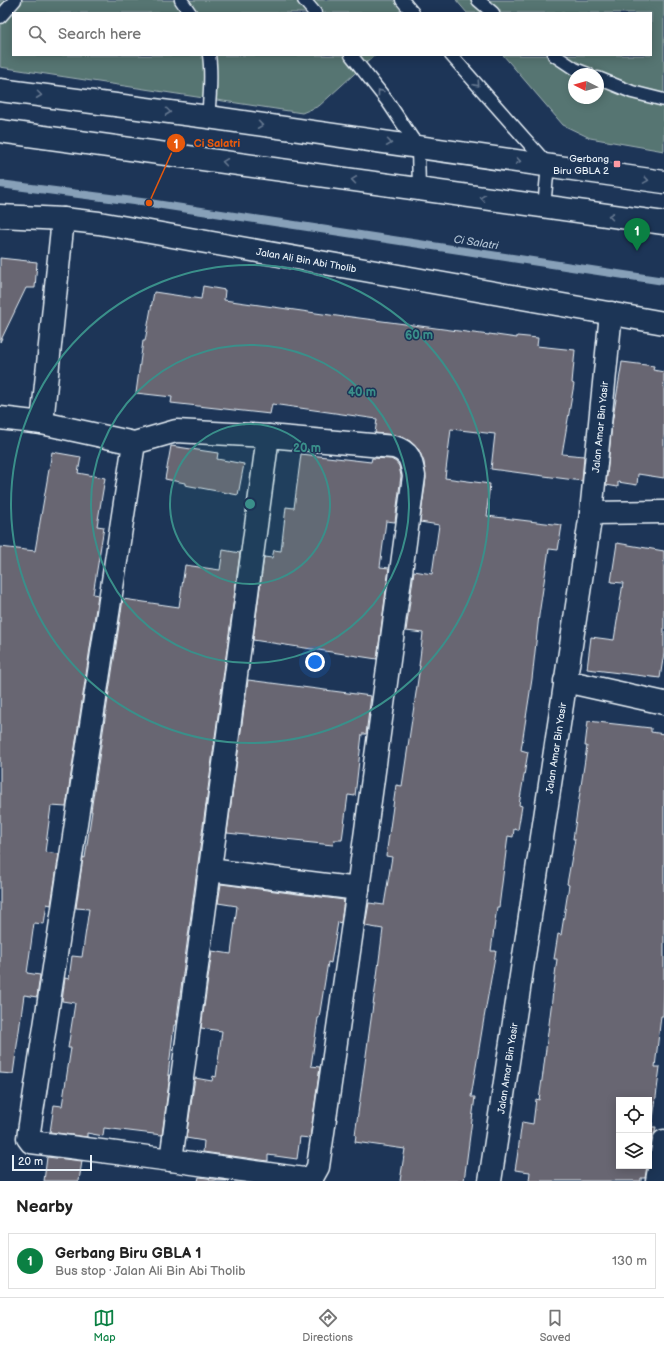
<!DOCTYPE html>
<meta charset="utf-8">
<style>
:root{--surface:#fff;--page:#f2f2f2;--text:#222;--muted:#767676;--line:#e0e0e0;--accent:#0b8043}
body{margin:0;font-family:"Balsamiq Sans",sans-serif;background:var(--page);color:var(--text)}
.controls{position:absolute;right:12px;bottom:12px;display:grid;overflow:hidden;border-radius:0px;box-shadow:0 2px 10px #0003}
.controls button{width:36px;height:36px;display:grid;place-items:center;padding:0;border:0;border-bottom:1px solid var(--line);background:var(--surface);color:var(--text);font:20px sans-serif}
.compass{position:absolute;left:568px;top:68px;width:36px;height:36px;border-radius:50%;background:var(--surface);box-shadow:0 2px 10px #0003;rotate:275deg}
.scale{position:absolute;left:12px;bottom:10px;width:80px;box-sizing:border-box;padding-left:4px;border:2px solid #e8f1f8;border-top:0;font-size:11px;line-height:14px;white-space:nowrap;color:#e8f1f8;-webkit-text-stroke:3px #1d3557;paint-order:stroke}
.you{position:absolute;left:315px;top:662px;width:14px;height:14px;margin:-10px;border:3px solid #fff;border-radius:50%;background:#1a73e8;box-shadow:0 0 0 6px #1a73e833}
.badge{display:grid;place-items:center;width:26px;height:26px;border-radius:50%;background:var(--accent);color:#fff;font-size:13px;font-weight:700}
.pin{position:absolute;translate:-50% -33px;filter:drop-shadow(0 1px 2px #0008)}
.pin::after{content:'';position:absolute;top:21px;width:14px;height:12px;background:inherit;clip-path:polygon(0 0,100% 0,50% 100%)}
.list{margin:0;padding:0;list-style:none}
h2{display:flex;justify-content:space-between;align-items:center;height:52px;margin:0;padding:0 16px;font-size:17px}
h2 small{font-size:13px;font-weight:400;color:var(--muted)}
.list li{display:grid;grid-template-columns:26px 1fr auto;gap:12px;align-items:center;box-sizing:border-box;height:56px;margin:0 8px 8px;padding:0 8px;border:1px solid var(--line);border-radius:0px}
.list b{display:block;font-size:15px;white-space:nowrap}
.list p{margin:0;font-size:13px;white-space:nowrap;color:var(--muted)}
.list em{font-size:13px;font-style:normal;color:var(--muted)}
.icon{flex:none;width:22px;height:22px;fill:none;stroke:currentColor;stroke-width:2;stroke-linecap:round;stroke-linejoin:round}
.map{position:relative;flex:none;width:664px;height:1181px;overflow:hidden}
.search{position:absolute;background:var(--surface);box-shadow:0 2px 10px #0003;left:12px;right:12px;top:12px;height:44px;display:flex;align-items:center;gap:10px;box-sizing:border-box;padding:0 14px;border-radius:0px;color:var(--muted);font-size:15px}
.sheet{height:116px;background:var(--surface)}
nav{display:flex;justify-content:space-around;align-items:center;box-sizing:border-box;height:56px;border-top:1px solid var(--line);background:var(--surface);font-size:11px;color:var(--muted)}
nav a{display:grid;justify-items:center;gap:2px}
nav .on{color:var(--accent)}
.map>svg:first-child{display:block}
</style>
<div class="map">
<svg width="664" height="1181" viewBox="0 0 664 1181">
<rect width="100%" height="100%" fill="#1d3557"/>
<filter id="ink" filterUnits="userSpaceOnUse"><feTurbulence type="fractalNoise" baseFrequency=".025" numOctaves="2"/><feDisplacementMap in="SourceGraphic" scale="8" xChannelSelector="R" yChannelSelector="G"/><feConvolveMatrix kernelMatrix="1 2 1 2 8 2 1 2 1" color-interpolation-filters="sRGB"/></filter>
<g filter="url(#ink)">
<!-- green -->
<path fill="#577472" stroke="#a0b2b5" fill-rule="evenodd" d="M0,0H412L397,13H13V55H375L319,106L302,113L0,67Z
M456,0H664V151L590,138L563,125L503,55H651V13H467ZM574,74H598V98H574Z"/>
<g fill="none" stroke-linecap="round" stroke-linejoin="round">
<!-- stream -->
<path stroke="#87a0b8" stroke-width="8" d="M0,184L149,203L664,281"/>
</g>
<!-- building -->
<path fill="#686672" stroke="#e8f1f8" d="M0,258L37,262L35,288H26L0,342Z
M203,286L225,290L224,300L344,317V316L489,335V334L517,338V336L538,338L537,346L575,350L572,383L574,384L562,454L584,456L582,481L491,469L495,434L451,429L445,478L490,484L487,509H488L487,516L562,525L558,550L549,549L539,615L532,679L521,750L528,752L519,805L522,806L518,830L514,829L513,837L508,836L499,907H497L491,951H496L484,1018L471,1097H475L464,1181H400L405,1149L355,1142L356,1135H355L377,976L383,929L365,926L369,903L384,905L392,857L386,856L396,785L402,786L420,666H419L423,633L406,631L414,571L432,574L439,525L420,522L426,478L424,462L419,450L410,441L395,435L375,433L377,419L272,404L270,414L171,403L172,397L136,393L143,341H145L154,292L201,299Z
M622,362L654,366L653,370L664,372V478L638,474L637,485L618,482V487L606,485L612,424Z
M171,446L218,453L217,459L244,464L238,495L185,485V483L165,479Z
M52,452L81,457L78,473L105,478L97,526L104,527L93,594L98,595L66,807L51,806L45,852L59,854L51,905L47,904L44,924L34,923L27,973L40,975L37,997L24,995L13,1074L0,1073V547L35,551Z
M301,454L371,462L372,458L391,459L396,462L399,466L401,476L395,522L386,521L380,567L389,568L377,659L253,640L264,557L272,558L274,550L281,551L286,507L294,508Z
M617,543L664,551V653L660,678L587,669L591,637L614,640L623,583L611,582Z
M223,550L240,553L176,1025H174L168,1075H170L162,1135L104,1128L103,1136L87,1133V1137L50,1132L54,1105L62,1106L71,1048H68L75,1003L62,1001L65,978L69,979L72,956L82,957L89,909L76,908L83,857L85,858L92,811H91L123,599L179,607L185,565L220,570Z
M248,680L371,696L366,734H362L355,796L348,795L342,840H334L333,845L303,842L304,841L227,833Z
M588,721L651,728V732L664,734V985L663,1016H661L655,1067H660L652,1127H656L655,1132L652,1139L649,1154V1100H619V1166H647L645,1178H641V1181H529L530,1172L515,1170L517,1158L522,1122L533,1124L536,1099L539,1100L543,1073L557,959H554L558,934L561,935L569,885L567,884L575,839H573L587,746H585Z
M221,884L344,900L341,923L338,922L331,963L328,962L319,1018H318L311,1066L320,1067L310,1138L300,1137L297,1159L268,1155V1161L203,1152L204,1141L186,1138L195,1078L212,1081L213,1076L216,1077L222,1031L201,1028L212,951L231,954L237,906L218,903Z
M47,1157L82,1161L79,1181H44Z
M199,1177L230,1181H198Z"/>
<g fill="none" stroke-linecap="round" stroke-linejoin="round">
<defs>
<path id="lane" d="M181,0L190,13
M304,0L315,13
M402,0L413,13
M478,0L493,13
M0,17L15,0
M351,55L388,102L418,147L419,189
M451,55L548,165L544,207
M554,55L575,69L588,74
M598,78L632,92L664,100
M208,117C210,97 212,75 209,55"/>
<g id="street">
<path id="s1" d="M0,216L63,219L99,223L664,323"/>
<path d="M0,418L42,423L134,443L176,431L268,436L394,447C410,452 411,460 414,476L358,889L318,1167L313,1176L304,1179L171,1160L31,1142L28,1138L134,443"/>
<path d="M42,423L63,219"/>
<path d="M591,513L664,512"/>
<path d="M565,681L664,703"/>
<path d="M210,870L358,889"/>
<path d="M171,1160L268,436"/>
<path id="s2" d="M490,1181L591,513L611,313"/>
<path d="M657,1181L664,1141"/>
</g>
<path id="secondary" d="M0,90L208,117L664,182
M0,131L664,223"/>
</defs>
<!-- lane casing -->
<use href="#lane" stroke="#e8f1f8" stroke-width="15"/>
<!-- street casing -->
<use href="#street" stroke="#e8f1f8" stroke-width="25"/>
<!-- secondary casing -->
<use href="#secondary" stroke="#e8f1f8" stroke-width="25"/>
<!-- lane -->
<use href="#lane" stroke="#1d3557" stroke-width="12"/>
<!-- street -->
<use href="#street" stroke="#1d3557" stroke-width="22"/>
<!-- secondary -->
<use href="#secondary" stroke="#1d3557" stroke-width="22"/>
</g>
<!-- one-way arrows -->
<defs><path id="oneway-chevron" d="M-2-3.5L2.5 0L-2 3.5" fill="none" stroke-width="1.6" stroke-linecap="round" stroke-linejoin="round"/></defs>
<g stroke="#64778f">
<use href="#oneway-chevron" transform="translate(477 84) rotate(48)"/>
<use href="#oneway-chevron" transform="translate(380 92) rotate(-128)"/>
<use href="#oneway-chevron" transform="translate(39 95) rotate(7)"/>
<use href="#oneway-chevron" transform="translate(168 112) rotate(7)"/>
<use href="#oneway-chevron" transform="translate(260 125) rotate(8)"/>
<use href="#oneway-chevron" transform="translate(389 143) rotate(8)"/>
<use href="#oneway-chevron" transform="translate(518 161) rotate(8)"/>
<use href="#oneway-chevron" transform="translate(225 162) rotate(-172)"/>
<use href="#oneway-chevron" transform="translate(354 180) rotate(-172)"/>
<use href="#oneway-chevron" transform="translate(646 180) rotate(9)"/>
<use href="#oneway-chevron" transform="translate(483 198) rotate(-172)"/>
<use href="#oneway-chevron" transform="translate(611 216) rotate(-172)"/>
</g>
</g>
<!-- distance rings -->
<circle cx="250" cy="504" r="80" fill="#3a8f8a" fill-opacity=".12"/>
<g fill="none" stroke="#3a8f8a" stroke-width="2">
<circle cx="250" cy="504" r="80"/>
<circle cx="250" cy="504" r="159"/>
<circle cx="250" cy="504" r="239"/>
</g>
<!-- markers -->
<rect fill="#ff9aa2" stroke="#1d3557" stroke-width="1.5" x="613" y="160" width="8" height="8" rx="2"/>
<g text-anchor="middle" stroke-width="3" stroke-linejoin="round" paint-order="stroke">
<!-- poi labels -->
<g font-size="10" fill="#e8f1f8" stroke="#1d3557" text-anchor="end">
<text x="609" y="162">Gerbang<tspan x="609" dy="12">Biru GBLA 2</tspan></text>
</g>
<!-- street labels -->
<g font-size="10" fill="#e8f1f8" stroke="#1d3557">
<text dy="4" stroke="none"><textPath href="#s1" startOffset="310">Jalan Ali Bin Abi Tholib</textPath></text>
<text dy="4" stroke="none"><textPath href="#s2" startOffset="762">Jalan Amar Bin Yasir</textPath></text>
<text dy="4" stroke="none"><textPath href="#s2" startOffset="438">Jalan Amar Bin Yasir</textPath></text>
<text dy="4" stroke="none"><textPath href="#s2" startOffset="114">Jalan Amar Bin Yasir</textPath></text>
</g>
<!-- water labels -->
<g font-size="11" font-style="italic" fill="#b0c2d3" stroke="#1d3557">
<text transform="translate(476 242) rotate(9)" y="4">Ci Salatri</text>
</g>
</g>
<circle cx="250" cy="504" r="6" fill="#3a8f8a" stroke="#1d3557" stroke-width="2"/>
<g font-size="12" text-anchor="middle" font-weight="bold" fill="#3a8f8a" stroke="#1d3557" stroke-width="3" stroke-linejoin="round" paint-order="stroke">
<text x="419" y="339">60 m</text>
<text x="362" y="396">40 m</text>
<text x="307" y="452">20 m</text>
</g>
<!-- callouts -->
<path fill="none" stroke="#e8590c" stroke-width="1.5" d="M149 203L176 143"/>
<g fill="#e8590c" stroke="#1d3557" stroke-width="1.5">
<circle cx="149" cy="203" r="4"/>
<circle cx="176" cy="143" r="10"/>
</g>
<g font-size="12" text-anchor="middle" font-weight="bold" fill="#fff">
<text x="176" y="148">1</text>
</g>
<g font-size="11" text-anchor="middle" font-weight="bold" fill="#e8590c" stroke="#1d3557" stroke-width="3" stroke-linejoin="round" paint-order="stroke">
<text x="217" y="147">Ci Salatri</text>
</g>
</svg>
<div class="controls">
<button><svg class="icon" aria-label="locate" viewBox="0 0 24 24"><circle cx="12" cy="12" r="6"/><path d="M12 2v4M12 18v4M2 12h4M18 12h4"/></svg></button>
<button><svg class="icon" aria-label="layers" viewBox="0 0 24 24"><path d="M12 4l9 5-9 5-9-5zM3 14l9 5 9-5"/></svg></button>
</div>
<svg class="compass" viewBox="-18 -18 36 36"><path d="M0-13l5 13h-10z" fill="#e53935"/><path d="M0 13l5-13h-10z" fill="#767676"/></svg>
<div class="scale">20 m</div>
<div class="you"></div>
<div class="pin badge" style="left:637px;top:251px">1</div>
<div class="search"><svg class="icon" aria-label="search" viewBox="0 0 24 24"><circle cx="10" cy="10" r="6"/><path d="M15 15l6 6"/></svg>Search here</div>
</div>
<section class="sheet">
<h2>Nearby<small></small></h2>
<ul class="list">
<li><span class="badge">1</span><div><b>Gerbang Biru GBLA 1</b><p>Bus stop · Jalan Ali Bin Abi Tholib</p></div><em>130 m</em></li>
</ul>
</section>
<nav>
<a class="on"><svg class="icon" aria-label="map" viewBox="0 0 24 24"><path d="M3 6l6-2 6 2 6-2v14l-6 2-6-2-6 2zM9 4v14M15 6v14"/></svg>Map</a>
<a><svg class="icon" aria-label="directions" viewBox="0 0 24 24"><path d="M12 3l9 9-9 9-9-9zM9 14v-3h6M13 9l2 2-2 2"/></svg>Directions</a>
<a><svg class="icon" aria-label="saved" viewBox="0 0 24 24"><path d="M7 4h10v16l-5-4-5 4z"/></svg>Saved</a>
</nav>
